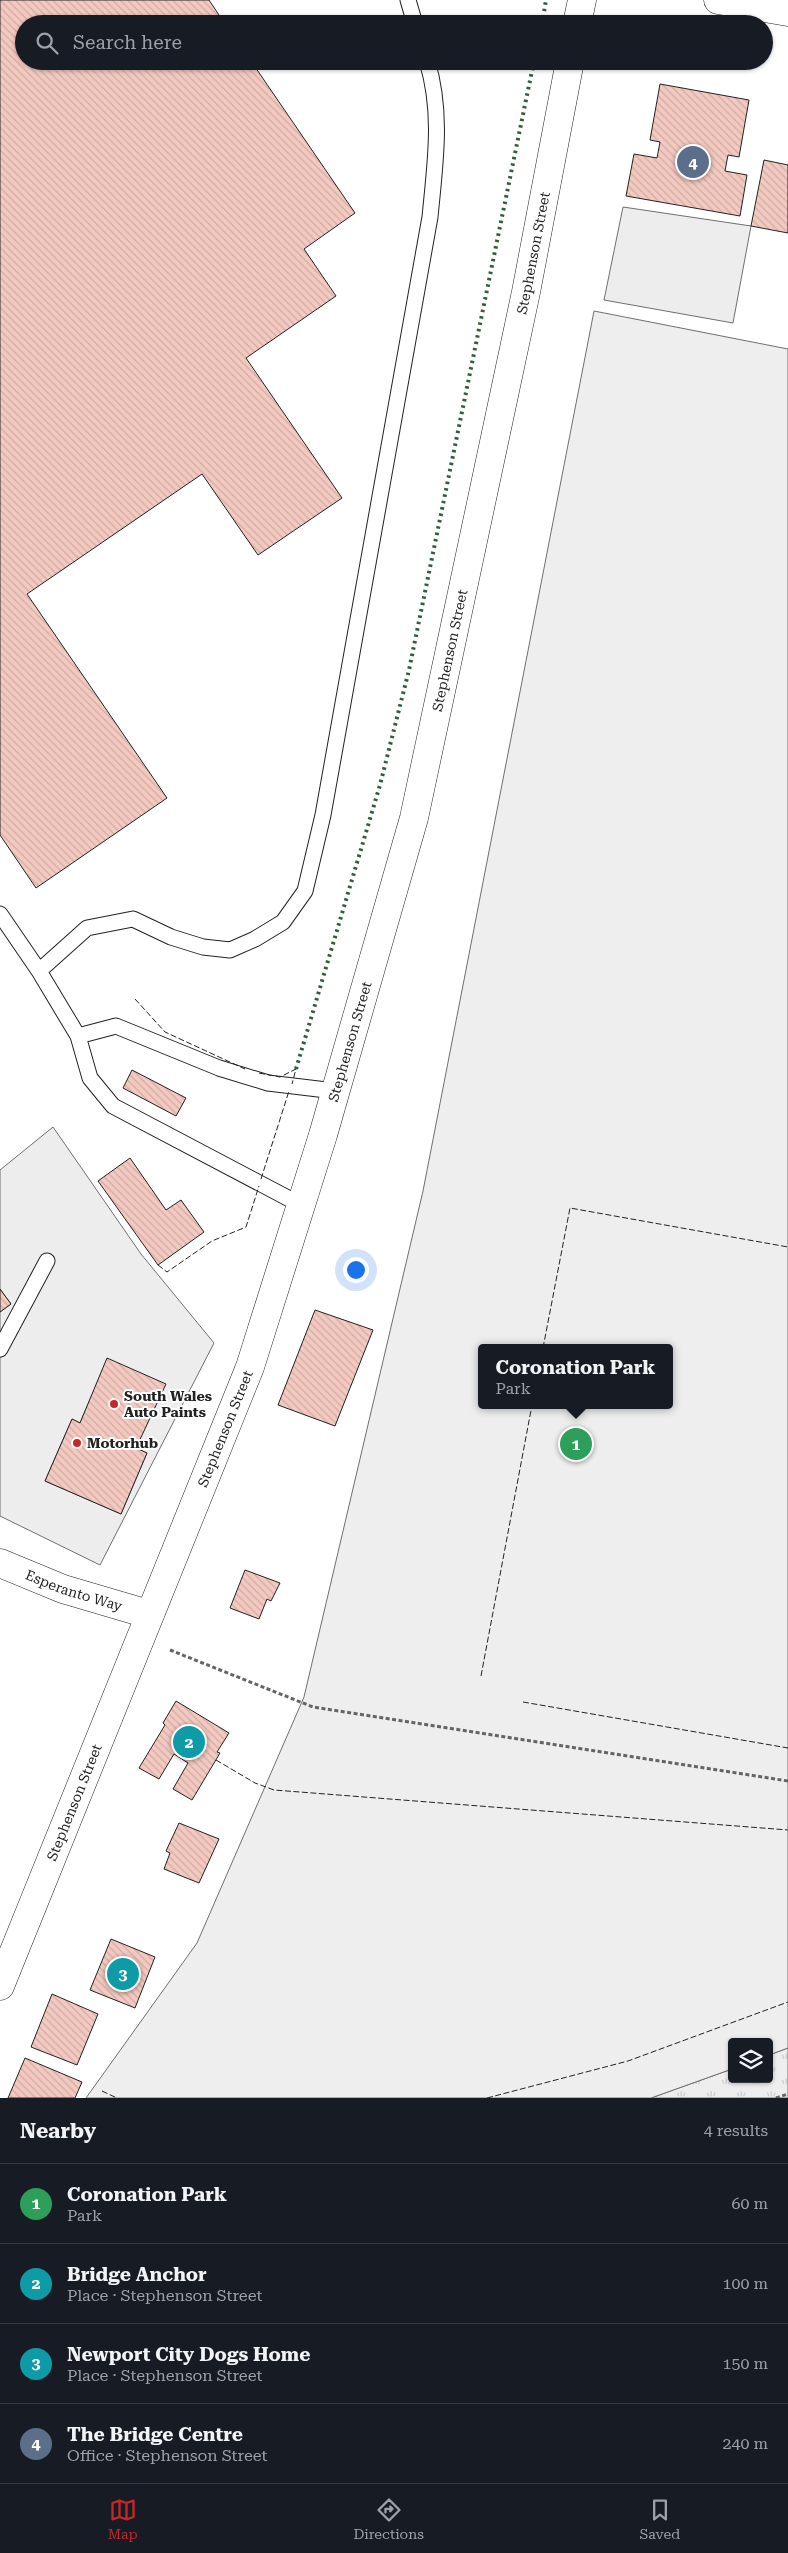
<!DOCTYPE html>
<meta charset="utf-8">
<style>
:root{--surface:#171b24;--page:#20242c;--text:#f1f3f6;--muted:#9ea1a6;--line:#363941;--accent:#c62828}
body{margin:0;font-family:"Roboto Serif",serif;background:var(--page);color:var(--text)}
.controls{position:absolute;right:15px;bottom:15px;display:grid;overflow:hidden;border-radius:5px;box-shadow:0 1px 4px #0004}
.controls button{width:45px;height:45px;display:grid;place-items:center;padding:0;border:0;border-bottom:1px solid var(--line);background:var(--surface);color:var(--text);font:25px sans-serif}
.you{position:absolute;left:355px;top:1269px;width:18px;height:18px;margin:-12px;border:4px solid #fff;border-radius:50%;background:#1a73e8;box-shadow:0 0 0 8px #1a73e833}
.badge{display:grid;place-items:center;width:32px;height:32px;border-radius:50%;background:var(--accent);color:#fff;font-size:16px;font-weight:700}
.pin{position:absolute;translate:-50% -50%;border:2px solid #fff;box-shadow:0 1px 5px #0006}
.popup{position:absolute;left:478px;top:1344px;width:195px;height:65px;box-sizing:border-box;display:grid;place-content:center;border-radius:5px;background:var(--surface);filter:drop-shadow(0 1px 4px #0005);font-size:16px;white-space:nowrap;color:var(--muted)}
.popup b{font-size:19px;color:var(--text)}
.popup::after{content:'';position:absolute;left:50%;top:100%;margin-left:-10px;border:10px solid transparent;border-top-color:var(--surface)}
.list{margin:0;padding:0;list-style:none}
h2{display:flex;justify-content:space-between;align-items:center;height:65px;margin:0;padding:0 20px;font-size:21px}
h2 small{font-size:16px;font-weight:400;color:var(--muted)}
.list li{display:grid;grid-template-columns:32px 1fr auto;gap:15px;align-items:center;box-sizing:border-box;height:80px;padding:0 20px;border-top:1px solid var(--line)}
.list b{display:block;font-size:19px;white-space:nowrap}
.list p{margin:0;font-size:16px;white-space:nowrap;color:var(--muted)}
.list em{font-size:16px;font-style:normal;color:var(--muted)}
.icon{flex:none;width:28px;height:28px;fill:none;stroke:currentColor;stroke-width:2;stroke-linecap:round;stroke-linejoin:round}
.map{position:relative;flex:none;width:788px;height:2098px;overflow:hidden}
.search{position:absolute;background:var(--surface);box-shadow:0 1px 4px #0004;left:15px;right:15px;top:15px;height:55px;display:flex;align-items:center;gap:12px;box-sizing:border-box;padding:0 18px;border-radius:28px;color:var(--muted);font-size:19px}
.sheet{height:385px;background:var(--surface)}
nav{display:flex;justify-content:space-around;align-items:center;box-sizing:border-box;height:70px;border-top:1px solid var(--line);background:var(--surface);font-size:14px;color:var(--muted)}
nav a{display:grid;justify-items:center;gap:2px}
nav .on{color:var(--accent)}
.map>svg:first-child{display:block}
</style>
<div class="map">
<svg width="788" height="2098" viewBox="0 0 788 2098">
<defs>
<pattern id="grass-tufts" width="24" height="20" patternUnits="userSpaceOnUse" patternTransform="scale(1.25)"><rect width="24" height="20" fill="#eee"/><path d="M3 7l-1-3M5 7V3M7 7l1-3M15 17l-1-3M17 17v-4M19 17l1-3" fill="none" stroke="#ccc"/></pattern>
<pattern id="building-back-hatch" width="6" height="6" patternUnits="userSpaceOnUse" patternTransform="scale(1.25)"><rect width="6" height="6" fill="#f3c9c0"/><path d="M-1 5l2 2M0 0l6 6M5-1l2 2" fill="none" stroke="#d0aca5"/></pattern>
</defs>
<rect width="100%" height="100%" fill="#fff"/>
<!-- grass -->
<path fill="url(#grass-tufts)" stroke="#6f6f6f" d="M788,2048V2098H651L732,2069V2079H769V2055Z"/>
<!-- park -->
<path fill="#eee" stroke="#6f6f6f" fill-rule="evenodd" d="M594,311L788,349V2048L769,2055V2042H732V2069L651,2098H86L197,1943L304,1697L423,1191ZM482,1348H670V1405H482Z"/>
<!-- parking -->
<path fill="#ededed" stroke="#6f6f6f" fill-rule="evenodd" d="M623,207L751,226L733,323L604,300Z
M53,1127L141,1254L214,1343L100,1565L0,1516V1312L11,1304L0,1289V1170ZM108,1358L136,1448L147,1453L121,1514L45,1481L72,1419L80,1423Z"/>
<!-- building -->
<path fill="url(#building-back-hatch)" stroke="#222" d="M0,0H209L225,24H24V61H251L355,213L304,249L336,296L246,358L342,498L258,555L202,474L27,594L167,798L36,888L0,835Z
M660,84L749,100L739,157L728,155L725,171L747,175L740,216L626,196L634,154L657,158L660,142L650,140Z
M764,160L788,165V233L751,226Z
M132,1070L186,1098L176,1116L123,1088Z
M130,1158L166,1210L181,1200L204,1232L158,1265L98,1181Z
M0,1289L11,1304L0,1312Z
M315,1310L373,1330L335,1426L278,1405Z
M107,1358L166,1384L136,1448L147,1453L121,1514L45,1481L72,1419L80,1423Z
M245,1570L280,1583L271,1601L267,1599L259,1619L230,1608Z
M176,1701L229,1733L217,1752L220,1753L192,1800L173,1789L188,1763L174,1754L159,1779L139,1768L165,1725L163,1723Z
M179,1823L219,1839L199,1883L164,1869L170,1853L166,1851Z
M111,1939L155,1957L135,2008L90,1990Z
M52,1994L98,2014L77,2065L31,2047Z
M25,2058L82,2082L75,2098H8Z"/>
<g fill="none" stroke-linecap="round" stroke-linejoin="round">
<defs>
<path id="service" d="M408,0L415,24
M0,914L39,971L78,1036
M39,971L87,928L133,919L171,937L203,947L230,950L255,939L283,922L305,891L323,815L430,217C435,164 443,113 427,61
M301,1205L113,1106L90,1078L78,1036L116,1026L219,1068L268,1083L335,1091
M0,1349L47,1261"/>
<g id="minor">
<path d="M718,0L788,12"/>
<path id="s1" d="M0,1563L63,1589L148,1614"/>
</g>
<g id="tertiary">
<path d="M577,24L582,0"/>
<path id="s2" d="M0,1986L250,1367L323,1135L414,818L526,292L570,61"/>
</g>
</defs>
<!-- service casing -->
<use href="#service" stroke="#222" stroke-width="17"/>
<!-- minor casing -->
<use href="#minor" stroke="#222" stroke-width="29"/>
<!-- tertiary casing -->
<use href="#tertiary" stroke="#222" stroke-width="29"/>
<!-- path -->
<path stroke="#646464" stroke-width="3" stroke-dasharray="4 2.5" stroke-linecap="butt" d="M170,1650L313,1707L788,1781
M776,2098L788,2094"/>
<!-- service -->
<use href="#service" stroke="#fff" stroke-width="15"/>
<!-- minor -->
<use href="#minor" stroke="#fff" stroke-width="28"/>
<!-- tertiary -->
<use href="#tertiary" stroke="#fff" stroke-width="28"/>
<!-- hedge -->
<path stroke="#2f5e38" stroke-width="4" stroke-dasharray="2.5 4" stroke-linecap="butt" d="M542,24L546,0
M296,1069L380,785L409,670L534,61"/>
<!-- fence -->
<path stroke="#222" stroke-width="1" stroke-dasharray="6 2.5" stroke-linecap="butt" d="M135,999L165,1032L245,1069
M259,1073L280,1077L296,1069L292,1084
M261,1179L289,1091
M158,1265L167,1272L212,1241L246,1227L259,1186
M543,1348L570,1208L788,1247
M481,1676L532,1405
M523,1702L788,1748
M216,1760L255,1783L274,1790L788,1830
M102,2091L117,2098
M487,2098L628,2061L788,2002"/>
</g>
<!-- markers -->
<g fill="#c62828" stroke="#fff" stroke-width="2">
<circle cx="114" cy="1404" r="5"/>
<circle cx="77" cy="1443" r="5"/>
</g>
<g text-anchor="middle" stroke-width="4" stroke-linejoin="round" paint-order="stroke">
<!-- street labels -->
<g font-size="14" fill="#222" stroke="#fff">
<text dy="5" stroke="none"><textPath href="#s2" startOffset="1818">Stephenson Street</textPath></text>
<text dy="5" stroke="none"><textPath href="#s2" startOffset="1412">Stephenson Street</textPath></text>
<text dy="5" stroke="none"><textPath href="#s2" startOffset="1008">Stephenson Street</textPath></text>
<text dy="5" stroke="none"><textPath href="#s2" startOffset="601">Stephenson Street</textPath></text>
<text dy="5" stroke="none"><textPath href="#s1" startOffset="79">Esperanto Way</textPath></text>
<text dy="5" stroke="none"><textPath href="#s2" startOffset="198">Stephenson Street</textPath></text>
</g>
<!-- poi labels -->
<g font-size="14" font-weight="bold" fill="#222" stroke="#fff" text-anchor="start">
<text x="124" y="1401">South Wales<tspan x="124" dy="16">Auto Paints</tspan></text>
<text x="87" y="1448">Motorhub</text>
</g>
</g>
</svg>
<div class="controls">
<button><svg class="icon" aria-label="layers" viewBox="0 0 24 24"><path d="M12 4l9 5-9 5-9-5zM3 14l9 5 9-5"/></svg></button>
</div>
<div class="you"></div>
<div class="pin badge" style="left:576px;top:1444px;background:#2e9e5b">1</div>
<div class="popup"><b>Coronation Park</b>Park</div>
<div class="pin badge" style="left:189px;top:1742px;background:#0f9aa8">2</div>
<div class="pin badge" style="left:123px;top:1974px;background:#0f9aa8">3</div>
<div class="pin badge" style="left:693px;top:162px;background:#5c6f8a">4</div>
<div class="search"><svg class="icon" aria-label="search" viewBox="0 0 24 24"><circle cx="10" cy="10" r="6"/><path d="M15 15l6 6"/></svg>Search here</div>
</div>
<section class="sheet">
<h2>Nearby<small>4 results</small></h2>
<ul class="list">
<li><span class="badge" style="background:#2e9e5b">1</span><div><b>Coronation Park</b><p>Park</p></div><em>60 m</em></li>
<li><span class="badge" style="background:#0f9aa8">2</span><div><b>Bridge Anchor</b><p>Place · Stephenson Street</p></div><em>100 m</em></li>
<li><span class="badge" style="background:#0f9aa8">3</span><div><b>Newport City Dogs Home</b><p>Place · Stephenson Street</p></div><em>150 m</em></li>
<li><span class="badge" style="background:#5c6f8a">4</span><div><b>The Bridge Centre</b><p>Office · Stephenson Street</p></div><em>240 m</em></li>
</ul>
</section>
<nav>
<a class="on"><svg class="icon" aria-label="map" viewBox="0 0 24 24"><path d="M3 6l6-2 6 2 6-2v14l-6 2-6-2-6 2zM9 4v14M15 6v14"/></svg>Map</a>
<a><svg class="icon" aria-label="directions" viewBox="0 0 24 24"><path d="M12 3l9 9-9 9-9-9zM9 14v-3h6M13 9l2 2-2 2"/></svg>Directions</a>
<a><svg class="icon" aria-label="saved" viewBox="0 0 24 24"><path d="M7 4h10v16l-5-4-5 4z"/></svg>Saved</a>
</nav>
